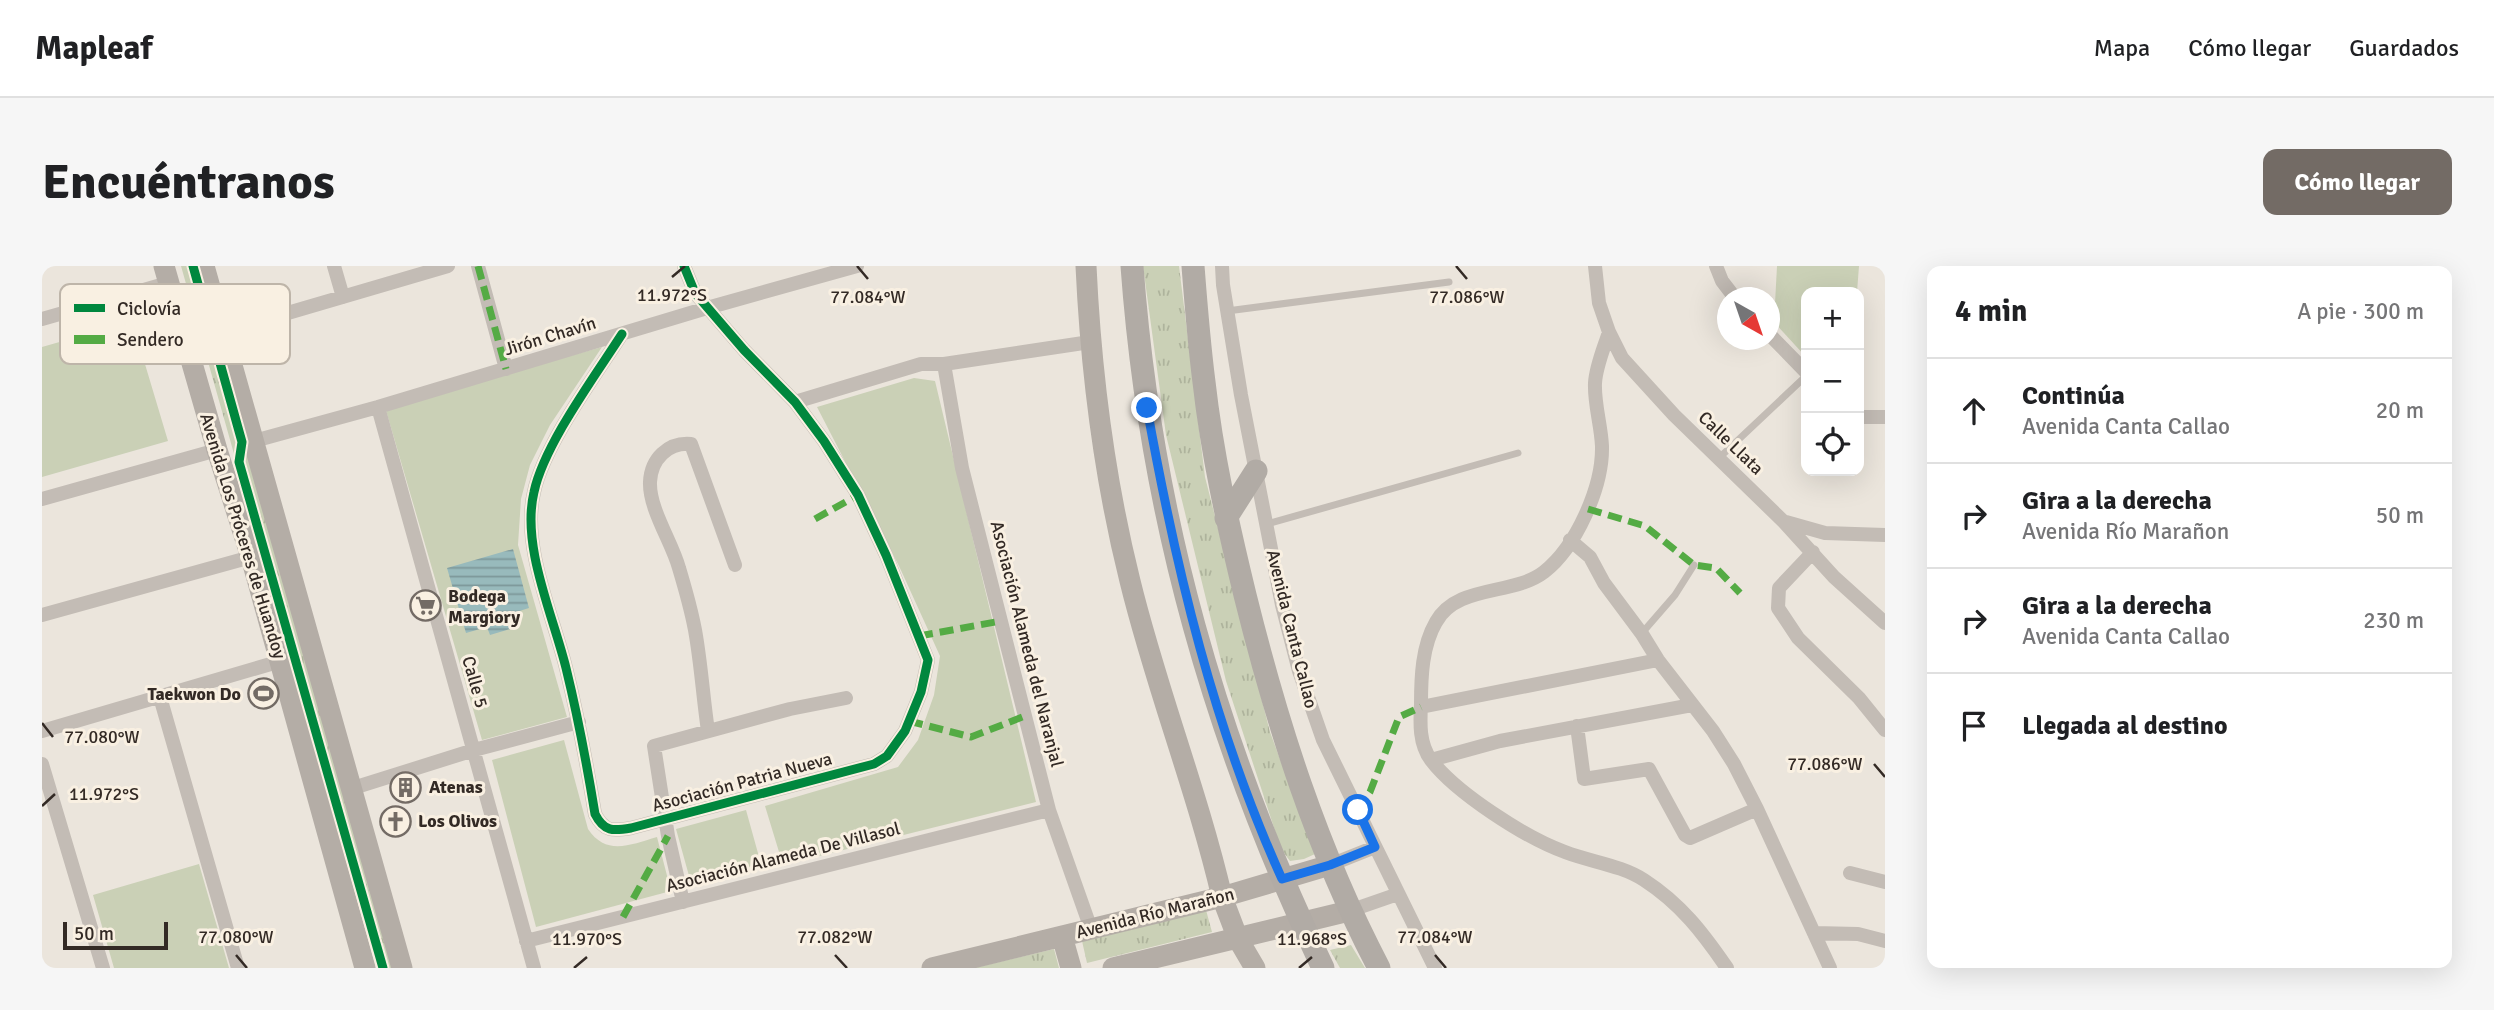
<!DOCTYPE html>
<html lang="es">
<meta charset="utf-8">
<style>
:root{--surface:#fff;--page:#f6f6f6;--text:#202124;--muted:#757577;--line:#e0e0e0;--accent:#736b65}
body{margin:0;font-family:Signika,sans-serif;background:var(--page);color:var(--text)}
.controls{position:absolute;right:21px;top:21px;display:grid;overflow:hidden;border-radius:14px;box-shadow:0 7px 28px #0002}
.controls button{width:63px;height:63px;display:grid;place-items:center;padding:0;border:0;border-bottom:2px solid var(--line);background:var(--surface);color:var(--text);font:35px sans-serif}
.compass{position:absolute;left:1675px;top:21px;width:63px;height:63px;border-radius:50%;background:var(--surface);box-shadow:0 7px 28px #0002;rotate:140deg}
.scale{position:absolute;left:21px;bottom:18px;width:105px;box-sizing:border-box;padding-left:7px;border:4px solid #332a25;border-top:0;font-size:19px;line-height:24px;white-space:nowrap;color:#332a25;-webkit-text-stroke:5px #f9f0e2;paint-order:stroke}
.stop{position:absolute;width:21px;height:21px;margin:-16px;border:5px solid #1a73e8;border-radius:50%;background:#fff}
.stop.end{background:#1a73e8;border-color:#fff;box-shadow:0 2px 7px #0008}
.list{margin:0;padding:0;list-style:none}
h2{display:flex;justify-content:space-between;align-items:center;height:91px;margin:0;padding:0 28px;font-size:30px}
h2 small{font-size:23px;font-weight:400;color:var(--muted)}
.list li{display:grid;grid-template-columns:46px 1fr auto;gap:21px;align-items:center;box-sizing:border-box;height:105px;padding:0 28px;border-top:2px solid var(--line)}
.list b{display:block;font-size:26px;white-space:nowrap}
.list p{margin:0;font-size:23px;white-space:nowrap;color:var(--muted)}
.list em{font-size:23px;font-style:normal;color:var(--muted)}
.icon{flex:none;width:38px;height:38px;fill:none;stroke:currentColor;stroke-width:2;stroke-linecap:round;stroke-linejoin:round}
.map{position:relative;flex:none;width:1843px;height:702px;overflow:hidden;border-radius:14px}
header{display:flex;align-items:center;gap:42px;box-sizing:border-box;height:98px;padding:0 35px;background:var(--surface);border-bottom:2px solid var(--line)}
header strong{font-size:33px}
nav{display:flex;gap:38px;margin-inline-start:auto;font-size:24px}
.intro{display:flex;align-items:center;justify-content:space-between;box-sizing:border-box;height:168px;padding:0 42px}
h1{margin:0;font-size:49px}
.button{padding:18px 32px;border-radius:14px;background:var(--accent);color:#fff;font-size:24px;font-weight:700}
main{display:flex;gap:42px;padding:0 42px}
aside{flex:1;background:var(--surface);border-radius:14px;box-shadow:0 7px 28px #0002}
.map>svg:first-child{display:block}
</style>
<header>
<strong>Mapleaf</strong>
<nav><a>Mapa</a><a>Cómo llegar</a><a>Guardados</a></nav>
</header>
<div class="intro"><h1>Encuéntranos</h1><a class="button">Cómo llegar</a></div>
<main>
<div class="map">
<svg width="1843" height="702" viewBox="0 0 1843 702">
<defs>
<pattern id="grass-tufts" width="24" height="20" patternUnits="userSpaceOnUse" patternTransform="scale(1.75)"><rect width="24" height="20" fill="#cad0b6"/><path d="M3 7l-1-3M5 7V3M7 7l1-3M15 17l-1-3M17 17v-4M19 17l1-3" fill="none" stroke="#aeb39c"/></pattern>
<pattern id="water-rules" width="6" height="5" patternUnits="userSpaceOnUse" patternTransform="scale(1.75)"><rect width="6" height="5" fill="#98babc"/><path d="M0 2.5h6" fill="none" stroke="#7d9799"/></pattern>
</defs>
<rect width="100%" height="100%" fill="#ebe5dc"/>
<!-- grass -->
<path fill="url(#grass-tufts)" d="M139,0H155L354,702H337Z
M1101,0H1137L1163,211L1228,466L1273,588L1262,593L1248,595L1239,583L1184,415L1124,169Z
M1164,644L1170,666L1045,697L1040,675Z
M1309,679L1323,702H1298L1288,684Z
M1012,683L1017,702H932Z"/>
<!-- park -->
<path fill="#cad0b6" d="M1735,0H1817L1815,26H1764V91L1732,56Z
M88,48L126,175L0,211V81L21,75L22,69Z
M560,81L508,159L488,199L479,233L476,279L525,451L440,474L343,141Z
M872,112L893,115L994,536L741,599L723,540L856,501L876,474L892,429L898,390L857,300L775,141Z
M522,474L546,563C564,590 588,579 615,571L629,625L494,661L450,494Z
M704,544L719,598L649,617L634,563Z
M157,598L187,702H72L51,629Z"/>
<!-- water -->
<path fill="url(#water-rules)" d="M471,283L487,342L471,347L475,361L448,369L445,361L424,367L405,302Z"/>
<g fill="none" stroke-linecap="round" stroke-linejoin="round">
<!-- lane -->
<path stroke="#c3bcb5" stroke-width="7" d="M1185,45L1407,16
M1677,192L1764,110
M1225,258L1476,187
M1600,367L1633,329L1652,299"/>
<!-- street -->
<path stroke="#c3bcb5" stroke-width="14" d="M292,0L301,31
M436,0L464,103
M1180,0L1181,19L1199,129L1240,339L1257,405L1281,474L1393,702
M1553,0L1557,37L1567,66L1580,92L1632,149L1742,256L1792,311L1843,357
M1674,0L1680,15L1693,32
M0,53L126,17
M181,66L406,0
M1567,66C1562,82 1554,100 1553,117C1552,137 1559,159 1560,180C1561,221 1534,281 1502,306C1471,330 1415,318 1394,356C1380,380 1379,411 1379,438C1378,457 1377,478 1389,494C1414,527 1484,572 1523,586C1549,596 1579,599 1602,614C1639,638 1661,667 1685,702
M580,68C553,110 502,179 492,226C479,280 511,349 524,402C536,451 545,499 553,548C562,566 571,565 589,562L832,498L845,490L863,465L879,426L886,394L844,289L816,229L782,175L753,136L702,84L653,27L642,0
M1728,69L1764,106
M902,98L920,202L983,450L1007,544L1049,663
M753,136L879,98H902L1048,76
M336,141L492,702
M1817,151H1843
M212,175L336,141L665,42L815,0
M0,233L175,184
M1744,256L1783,267L1843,269
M1528,274L1548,291L1562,317L1600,368L1616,394L1671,465L1692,498L1715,543L1788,702
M1771,286L1737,322L1736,342L1756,372L1817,432L1843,464
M0,349L209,291
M118,431L196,702
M1379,441L1616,394
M1535,460L1542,513L1607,503L1643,569L1648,572L1715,543
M0,465L239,395
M666,465C661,431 659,397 653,364C649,343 643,322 637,302C630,276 607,243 608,216C609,193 626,176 649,178L693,299
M1389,494L1458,475L1650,439
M0,498L61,702
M308,523L432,484L537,456
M1288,599L1333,581
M1808,607L1843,616
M641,636L626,570L612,480L748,443L804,432
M1307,645L1356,628
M1772,667L1816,668L1843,675
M484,675L1007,544"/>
<!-- secondary -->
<path stroke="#b4ada6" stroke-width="21" d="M122,0L175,184L209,291L323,702
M162,0L360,702
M1044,0C1049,107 1062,211 1088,315C1114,422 1155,524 1180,631L1196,673L1213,702
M1020,670L1029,702
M890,702L1180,631L1288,599
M1071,702L1307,645"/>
<!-- primary -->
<path stroke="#b1aba5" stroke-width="23" d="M1090,0C1108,248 1174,478 1281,702
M1151,0C1154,39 1157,77 1162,116C1170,188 1186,259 1203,329C1235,458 1275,584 1337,702
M1184,252L1214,205"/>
<!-- quiet -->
<path stroke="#54ab44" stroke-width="7" stroke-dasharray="14 7" stroke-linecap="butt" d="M436,0L464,103
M1546,243L1603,260L1652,299L1674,302L1698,327
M773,253L816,229
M877,370L959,355
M867,455L929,471L983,450
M1316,544L1328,526L1357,451L1379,441
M581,651L626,570"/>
<defs>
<path id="cycleway" d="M151,0L200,176L197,196L341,702
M580,68C553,110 502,179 492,226C479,280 511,349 524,402C536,451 545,499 553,548C562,566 571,565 589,562L832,498L845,490L863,465L879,426L886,394L844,289L816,229L782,175L753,136L702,84L653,27L642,0"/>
</defs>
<!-- cycleway casing -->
<use href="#cycleway" stroke="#f9f0e2" stroke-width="13"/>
<!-- cycleway -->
<use href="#cycleway" stroke="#00873e" stroke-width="9"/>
</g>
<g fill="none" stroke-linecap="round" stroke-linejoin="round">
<!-- route -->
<path stroke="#1a73e8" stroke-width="9" d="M1105,142C1134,303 1172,463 1240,613L1288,599L1333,581L1316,544"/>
</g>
<!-- ticks -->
<path fill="none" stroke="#332a25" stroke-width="2.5" d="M815,0L826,13M1414,0L1425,13M630,11L643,0M0,457L11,471M1832,498L1843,511M0,540L13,528M194,689L205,702M793,689L805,702M1393,689L1404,702M532,702L545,691M1257,702L1270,691"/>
<!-- icons -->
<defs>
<symbol id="supermarket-ring" viewBox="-11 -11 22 22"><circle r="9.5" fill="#f9f0e2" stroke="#736b65" stroke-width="1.5"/><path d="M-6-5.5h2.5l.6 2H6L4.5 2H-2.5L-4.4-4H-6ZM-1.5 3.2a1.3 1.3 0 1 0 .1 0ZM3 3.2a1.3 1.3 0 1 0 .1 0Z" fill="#736b65"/></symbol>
<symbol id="stadium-ring" viewBox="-11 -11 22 22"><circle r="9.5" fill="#f9f0e2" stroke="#736b65" stroke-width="1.5"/><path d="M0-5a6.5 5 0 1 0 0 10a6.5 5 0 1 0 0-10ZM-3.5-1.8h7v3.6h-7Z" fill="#736b65"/></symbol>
<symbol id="building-ring" viewBox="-11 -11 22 22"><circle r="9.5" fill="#f9f0e2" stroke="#736b65" stroke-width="1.5"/><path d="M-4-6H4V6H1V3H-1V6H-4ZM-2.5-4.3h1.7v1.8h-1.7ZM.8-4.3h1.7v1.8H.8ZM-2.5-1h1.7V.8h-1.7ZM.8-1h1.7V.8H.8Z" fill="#736b65"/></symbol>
<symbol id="church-ring" viewBox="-11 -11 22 22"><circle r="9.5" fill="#f9f0e2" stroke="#736b65" stroke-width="1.5"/><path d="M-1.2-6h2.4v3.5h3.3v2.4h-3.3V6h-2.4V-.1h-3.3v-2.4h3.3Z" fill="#736b65"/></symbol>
</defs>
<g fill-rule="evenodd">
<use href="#supermarket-ring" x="366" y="322" width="35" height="35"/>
<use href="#stadium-ring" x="204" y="410" width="35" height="35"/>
<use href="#building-ring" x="346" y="504" width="35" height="35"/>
<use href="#church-ring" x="336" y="538" width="35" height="35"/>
</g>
<g text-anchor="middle" stroke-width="6" stroke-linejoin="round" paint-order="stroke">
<!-- street labels -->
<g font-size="18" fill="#332a25" stroke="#f9f0e2">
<text transform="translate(508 70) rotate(-17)" y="6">Jirón Chavín</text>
<text transform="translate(1689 177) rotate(44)" y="6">Calle Llata</text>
<text transform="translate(201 270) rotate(73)" y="6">Avenida Los Próceres de Huandoy</text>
<text transform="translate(1250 363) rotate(76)" y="6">Avenida Canta Callao</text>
<text transform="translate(985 378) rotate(76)" y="6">Asociación Alameda del Naranjal</text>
<text transform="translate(433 416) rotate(74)" y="6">Calle 5</text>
<text transform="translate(700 516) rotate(-15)" y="6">Asociación Patria Nueva</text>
<text transform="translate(741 591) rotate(-14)" y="6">Asociación Alameda De Villasol</text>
<text transform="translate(1113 647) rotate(-14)" y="6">Avenida Río Marañon</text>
</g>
<!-- poi labels -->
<g font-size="18" font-weight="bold" fill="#332a25" stroke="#f9f0e2" text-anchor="start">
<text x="406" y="336">Bodega<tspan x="406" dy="21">Margiory</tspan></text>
<text x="199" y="434" text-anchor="end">Taekwon Do</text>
<text x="387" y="527">Atenas</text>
<text x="376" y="561">Los Olivos</text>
</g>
</g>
<!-- legend -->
<rect x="18" y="18" width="230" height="80" rx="10" fill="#f9f0e2" stroke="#beb5a9" stroke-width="2"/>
<rect x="32" y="38" width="31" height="8" fill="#00873e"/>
<rect x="32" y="69" width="31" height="9" fill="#54ab44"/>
<g font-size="19" fill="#332a25">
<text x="75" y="49">Ciclovía</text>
<text x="75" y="80">Sendero</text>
</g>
<g font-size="18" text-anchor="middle" fill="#332a25" stroke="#f9f0e2" stroke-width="6" stroke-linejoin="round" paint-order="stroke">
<text x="630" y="35">11.972°S</text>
<text x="826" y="37">77.084°W</text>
<text x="1425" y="37">77.086°W</text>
<text x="60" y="477">77.080°W</text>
<text x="1783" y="504">77.086°W</text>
<text x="62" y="534">11.972°S</text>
<text x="194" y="677">77.080°W</text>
<text x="793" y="677">77.082°W</text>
<text x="1393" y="677">77.084°W</text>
<text x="545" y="679">11.970°S</text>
<text x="1270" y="679">11.968°S</text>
</g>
</svg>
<div class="controls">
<button>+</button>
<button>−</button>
<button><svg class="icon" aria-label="locate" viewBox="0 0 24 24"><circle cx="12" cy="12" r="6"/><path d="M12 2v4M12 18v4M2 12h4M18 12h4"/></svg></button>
</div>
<svg class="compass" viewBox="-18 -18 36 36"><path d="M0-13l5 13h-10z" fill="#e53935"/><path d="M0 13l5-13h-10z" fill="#757577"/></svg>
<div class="scale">50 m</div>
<div class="stop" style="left:1316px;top:544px"></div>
<div class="stop end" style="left:1105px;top:142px"></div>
</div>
<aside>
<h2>4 min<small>A pie · 300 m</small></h2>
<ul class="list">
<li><svg class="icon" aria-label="ahead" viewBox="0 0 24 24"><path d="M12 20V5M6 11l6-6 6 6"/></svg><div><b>Continúa</b><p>Avenida Canta Callao</p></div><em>20 m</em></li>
<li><svg class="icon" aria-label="right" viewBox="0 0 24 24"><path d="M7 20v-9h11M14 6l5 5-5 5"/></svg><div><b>Gira a la derecha</b><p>Avenida Río Marañon</p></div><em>50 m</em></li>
<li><svg class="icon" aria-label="right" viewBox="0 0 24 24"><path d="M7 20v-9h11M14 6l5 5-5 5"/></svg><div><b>Gira a la derecha</b><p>Avenida Canta Callao</p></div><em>230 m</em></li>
<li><svg class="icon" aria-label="arrive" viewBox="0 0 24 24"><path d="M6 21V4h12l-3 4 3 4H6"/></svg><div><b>Llegada al destino</b></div></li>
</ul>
</aside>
</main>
